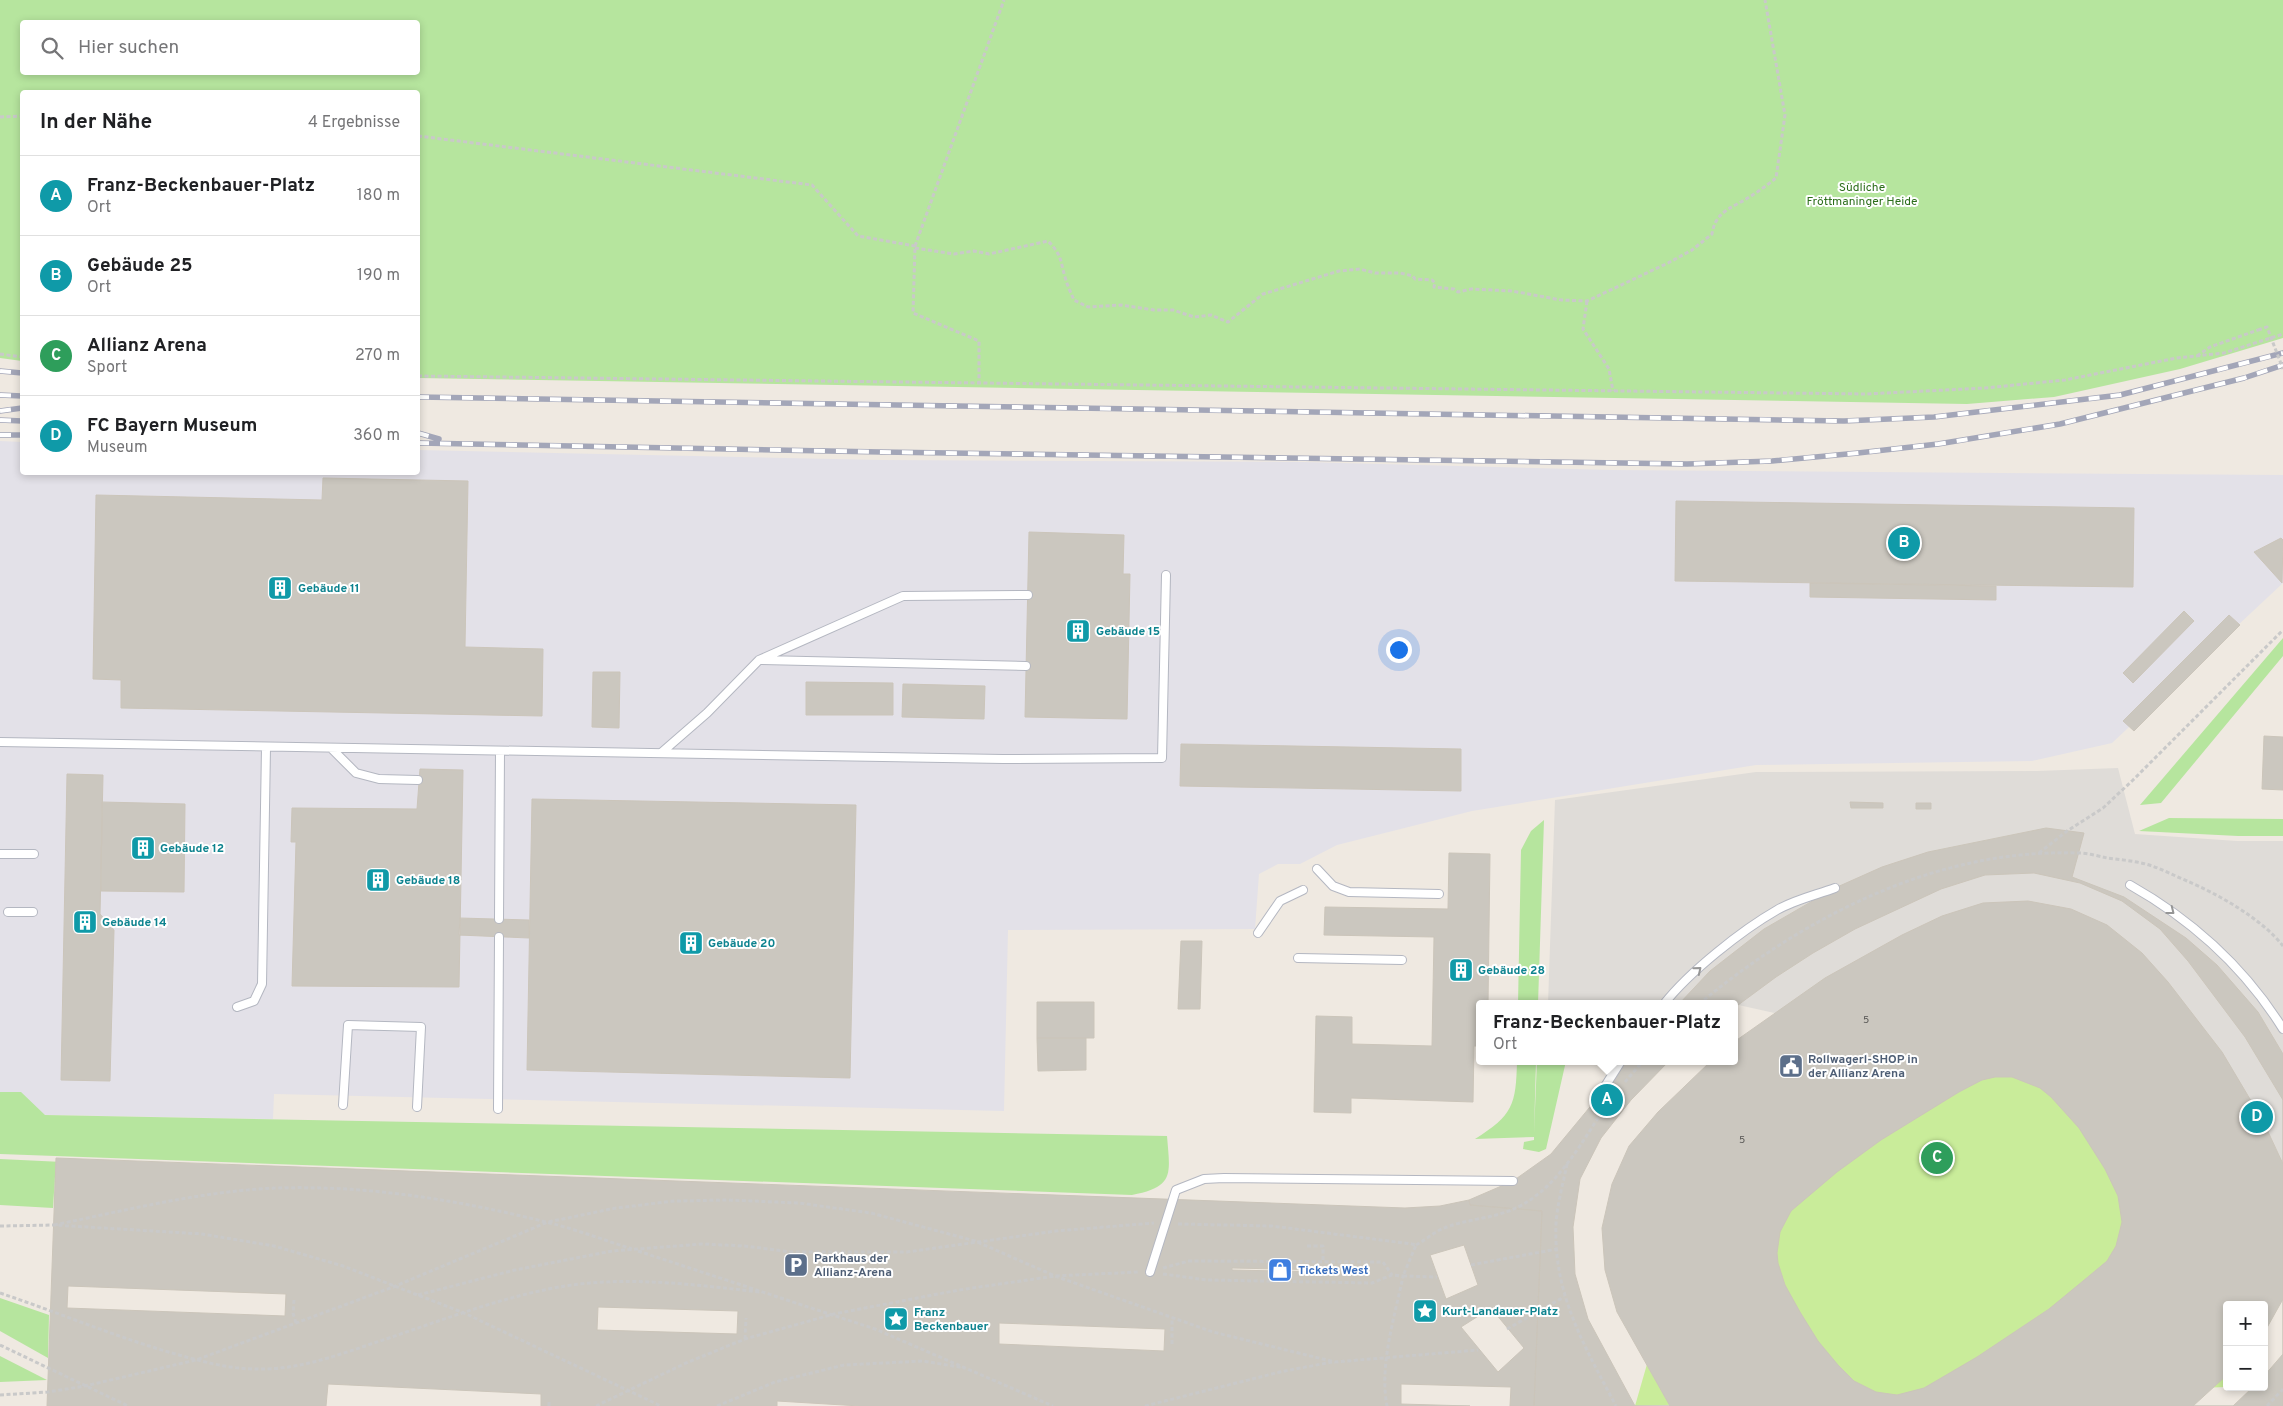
<!DOCTYPE html>
<html lang="de">
<meta charset="utf-8">
<style>
:root{--surface:#fff;--page:#f6f6f6;--text:#202124;--muted:#757577;--line:#e0e0e0;--accent:#d93025}
body{margin:0;font-family:Overpass,sans-serif;background:var(--page);color:var(--text)}
.controls{position:absolute;right:15px;bottom:15px;display:grid;overflow:hidden;border-radius:5px;box-shadow:0 2px 8px #0003}
.controls button{width:45px;height:45px;display:grid;place-items:center;padding:0;border:0;border-bottom:1px solid var(--line);background:var(--surface);color:var(--text);font:25px sans-serif}
.you{position:absolute;left:1398px;top:649px;width:18px;height:18px;margin:-12px;border:4px solid #fff;border-radius:50%;background:#1a73e8;box-shadow:0 0 0 8px #1a73e833}
.badge{display:grid;place-items:center;width:32px;height:32px;border-radius:50%;background:var(--accent);color:#fff;font-size:16px;font-weight:700}
.pin{position:absolute;translate:-50% -50%;border:2px solid #fff;box-shadow:0 1px 5px #0006}
.popup{position:absolute;left:1476px;top:1000px;width:262px;height:65px;box-sizing:border-box;display:grid;place-content:center;border-radius:5px;background:var(--surface);filter:drop-shadow(0 1px 4px #0005);font-size:16px;white-space:nowrap;color:var(--muted)}
.popup b{font-size:19px;color:var(--text)}
.popup::after{content:'';position:absolute;left:50%;top:100%;margin-left:-10px;border:10px solid transparent;border-top-color:var(--surface)}
.list{margin:0;padding:0;list-style:none}
h2{display:flex;justify-content:space-between;align-items:center;height:65px;margin:0;padding:0 20px;font-size:21px}
h2 small{font-size:16px;font-weight:400;color:var(--muted)}
.list li{display:grid;grid-template-columns:32px 1fr auto;gap:15px;align-items:center;box-sizing:border-box;height:80px;padding:0 20px;border-top:1px solid var(--line)}
.list b{display:block;font-size:19px;white-space:nowrap}
.list p{margin:0;font-size:16px;white-space:nowrap;color:var(--muted)}
.list em{font-size:16px;font-style:normal;color:var(--muted)}
.icon{flex:none;width:28px;height:28px;fill:none;stroke:currentColor;stroke-width:2;stroke-linecap:round;stroke-linejoin:round}
.map{position:relative;flex:none;width:2283px;height:1406px;overflow:hidden}
.search{position:absolute;background:var(--surface);box-shadow:0 2px 8px #0003;left:20px;top:20px;width:400px;height:55px;display:flex;align-items:center;gap:12px;box-sizing:border-box;padding:0 18px;border-radius:5px;color:var(--muted);font-size:19px}
.panel{position:absolute;background:var(--surface);box-shadow:0 2px 8px #0003;left:20px;top:90px;width:400px;height:385px;border-radius:5px}
.map>svg:first-child{display:block}
</style>
<div class="map">
<svg width="2283" height="1406" viewBox="0 0 2283 1406">
<rect width="100%" height="100%" fill="#efe9e1"/>
<!-- industrial -->
<path fill="#e3e1e8" d="M0,441L22,442V472H418V450L881,460L1303,462L1612,470L2283,475V583L2112,743L2032,761L1756,765L1472,811L1337,845L1300,864H1278L1259,874L1255,929L1008,930L1004,1111L274,1094L273,1119L0,1114Z"/>
<!-- green -->
<path fill="#b6e59e" fill-rule="evenodd" d="M0,0H2283V338L2180,369L2054,397L1967,404L418,378V92H22V361L0,358ZM22,22H418V72H22Z
M2283,638V656L2161,803L2140,805Z
M2169,818L2283,819V836H2238L2139,831Z
M1544,820L1538,1004H1518L1521,850L1531,831Z
M1517,1061H1536L1534,1133L1537,1061H1566L1546,1149L1539,1152L1523,1149L1524,1142L1534,1140V1137L1475,1139C1513,1115 1516,1105 1517,1061Z
M0,1092H21L45,1115L1167,1136C1170,1174 1175,1187 1132,1195L0,1154Z
M0,1159L146,1166L54,1208L55,1176L53,1208L0,1205Z
M0,1298L49,1315L48,1358L0,1331Z
M0,1356L47,1380L0,1382Z"/>
<!-- pitch -->
<path fill="#c9ec9a" d="M1897,908L2264,1305H2227V1387L1635,1406L1734,1061Z"/>
<!-- plaza -->
<path fill="#dfdcd8" d="M2118,768L2135,834L2237,841H2283V1164L2263,1121L1734,1004H1548L1555,800L1756,772L2037,771Z"/>
<!-- building -->
<path fill="#cbc7bf" stroke="#cbc5ba" fill-rule="evenodd" d="M323,478L468,481L465,647L543,649L542,716L121,708V680L93,679L96,495L322,500Z
M1676,501L2134,508L2133,587L1675,581Z
M1029,532L1124,535L1123,574H1130L1127,719L1025,717Z
M2281,538L2283,540L2282,583L2254,552Z
M1810,583L1996,586V600L1810,597Z
M2184,611L2194,621L2133,683L2123,673Z
M2229,615L2240,625L2134,731L2123,721Z
M593,672H620L619,728L592,727Z
M806,682L893,683V715H806Z
M903,684L985,686L984,719L902,717Z
M2264,736L2283,737V790L2262,789Z
M1181,744L1461,749V791L1180,786Z
M420,769L463,770L459,987L292,986L296,842H291L292,808L417,809Z
M67,774L103,775L100,914L114,930L110,1081L61,1080Z
M532,799L856,805L850,1078L527,1070Z
M102,802L185,804L184,892L101,891Z
M1850,802L1883,803V808H1851Z
M1916,803H1931V809H1916Z
M2046,828L2084,833L2072,877L2124,897L2186,938L2217,965L2258,1012L2283,1054V1164L2263,1121L2222,1052L2168,982L2142,953L2107,925L2071,909L2028,901L1983,903L1942,916L1902,935L1825,978L1734,1042V1004H1679L1710,971L1764,929L1835,888L1882,867L1928,852Z
M1449,853L1490,854L1488,1004H1480V1046H1474L1473,1102L1351,1098V1113L1314,1112L1316,1016L1352,1017V1044L1432,1046L1434,937L1324,935L1325,907L1448,909Z
M2034,873L2080,883L2122,901L2160,929L2188,961L2245,1037L2283,1100V1354L2264,1376V1305H2227V1387H2253L2233,1406H1635L1588,1319L1575,1274L1573,1227L1580,1179L1601,1138L1631,1100L1669,1061H1734V1008L1776,977L1813,953L1855,929L1941,889L1985,875ZM1995,1077H2012L2040,1088L2051,1097L2079,1128L2105,1169L2118,1196L2122,1222L2116,1246L2107,1261L2083,1281L2049,1309L1977,1357L1924,1388L1897,1395L1876,1392L1854,1381L1838,1365L1818,1341L1800,1312L1785,1285L1778,1263L1777,1253L1780,1232L1791,1211L1837,1172L1881,1140L1959,1092L1982,1080Z
M460,918L529,920V938L459,935Z
M1181,941H1202L1200,1009H1178Z
M1037,1002H1094V1038H1037Z
M1037,1038H1086V1070L1038,1071Z
M1628,1061H1711L1658,1112L1629,1146L1612,1184L1602,1228L1605,1270L1617,1312L1670,1406H1534L1542,1211L1470,1205L1469,1200L1513,1181L1551,1154Z
M56,1158L1405,1208L1440,1206L1469,1200L1470,1205L1542,1211L1534,1406H1510L1511,1387L1401,1384V1404L1470,1406H860L777,1401V1406H541V1394L328,1384L326,1406H47ZM68,1286L286,1294L285,1316L67,1308ZM598,1307L738,1311L737,1334L597,1330ZM999,1323L1165,1329L1164,1351L999,1344Z
M1464,1245L1478,1285L1446,1299L1430,1255Z
M1232,1268L1327,1270V1272L1232,1270Z
M2283,1299V1406H2193L2227,1375V1387H2264V1333Z
M1491,1308L1524,1348L1498,1372L1461,1327Z"/>
<g fill="none" stroke-linecap="round" stroke-linejoin="round">
<defs>
<path id="lane" d="M761,660L1026,666
M0,742L1003,759L1162,758L1166,575
M332,749L356,773L379,779L418,780
M661,753L707,713L759,660L903,596L1028,595
M0,854H34
M1317,869L1333,886L1349,892L1439,894
M2130,885C2192,920 2245,968 2283,1029
M8,912H33
M499,919L500,751
M1258,933L1280,901L1303,890
M1298,958L1402,960
M1664,1004C1689,972 1742,930 1777,910C1794,900 1816,895 1835,888
M237,1007L254,1001L262,984L266,748
M1604,1088L1621,1061
M343,1105L348,1025L421,1027L417,1107
M498,1109L499,937
M1150,1272L1176,1190L1204,1179L1224,1178L1513,1181"/>
</defs>
<!-- lane casing -->
<use href="#lane" stroke="#b4b7c1" stroke-width="10"/>
<!-- path -->
<path stroke="#c9c9c9" stroke-width="3" stroke-dasharray="4 2.5" stroke-linecap="butt" d="M0,117L22,116
M418,136L812,185L858,236L915,246L913,313L979,341V383
M915,246L1004,0
M915,248L954,254L974,251L989,254L1048,241C1062,255 1060,260 1065,277C1067,285 1071,293 1074,300L1088,307L1121,305L1154,310H1173L1194,317L1211,315L1228,322L1263,294L1339,271L1360,269L1375,273H1400L1413,276L1415,279L1432,280L1435,283L1434,287L1454,289L1458,292L1471,289L1512,291L1561,300L1587,301L1668,263L1692,250L1712,234C1715,216 1724,211 1739,203C1752,196 1765,187 1776,178L1785,115L1765,0
M1587,301L1583,329L1609,369L1613,391
M0,354L22,357
M2197,356L2210,347L2258,330
M418,376L1866,394L1985,388L2065,380L2177,358L2224,353L2283,334
M2039,853L2067,831L2103,808L2133,780L2283,630
M1699,1004C1804,917 1937,848 2078,853C2087,853 2098,856 2107,858C2122,860 2138,861 2152,866C2164,870 2175,876 2187,881C2218,894 2262,919 2283,946
M1625,1082L1643,1061
M1567,1164C1563,1184 1557,1205 1556,1224C1553,1294 1585,1347 1616,1406
M1178,1224L1272,1226L1412,1244L1416,1245L1403,1276L1437,1277
M54,1225C127,1210 202,1191 277,1188C367,1185 458,1200 546,1222C575,1229 604,1240 632,1249
M0,1226L54,1225L202,1234L274,1246L343,1266L464,1313L661,1406
M1416,1245C1425,1240 1433,1233 1442,1229C1464,1219 1493,1219 1516,1208C1560,1187 1583,1139 1610,1100
M1307,1246H1323V1262
M638,1251L875,1329L1053,1406
M1471,1265L1557,1249
M1163,1268L1189,1261L1383,1262L1392,1275
M1163,1274L1207,1280L1372,1283L1392,1275L1403,1276C1395,1317 1379,1364 1387,1406
M0,1293C60,1313 118,1338 179,1355C204,1362 230,1369 256,1369C296,1370 333,1357 371,1344C426,1326 487,1302 544,1290C616,1274 688,1284 760,1292
M418,1295L515,1270L612,1251L701,1244L745,1246L791,1252H907L1056,1231L1154,1223
M294,1300L293,1313L296,1323
M1507,1329L1564,1297
M745,1339L746,1318
M1172,1344V1318
M0,1345L128,1406
M0,1395L48,1392L85,1386L196,1360L393,1287L548,1222L616,1208L675,1201L729,1200L799,1203L871,1213L975,1241L1055,1276L1213,1332L1335,1362L1478,1350
M549,1406V1400
M596,1406L686,1363L745,1339L834,1314L959,1290L1055,1276L1139,1272
M717,1406L775,1382L844,1365L923,1361L965,1368
M1145,1406L1280,1372L1332,1362
M2267,1406L2283,1389"/>
<!-- lane -->
<use href="#lane" stroke="#fff" stroke-width="8"/>
<defs>
<path id="rail" d="M0,371L22,373
M0,395L22,396
M418,397L1844,421L1934,417L2120,395L2283,353
M0,411L22,408
M0,420L22,421
M418,433L439,439
M0,435H22
M418,443L881,452L1687,464L1772,461L1858,453L1938,444L2060,424L2244,378L2283,365"/>
</defs>
<!-- rail casing -->
<use href="#rail" stroke="#a3a6b8" stroke-width="5.5"/>
<!-- rail -->
<use href="#rail" stroke="#fff" stroke-width="4" stroke-dasharray="11" stroke-linecap="butt"/>
<!-- path-bridge -->
<path stroke="#c9c9c9" stroke-width="3" stroke-dasharray="4 2.5" stroke-linecap="butt" d="M2258,330L2267,327L2283,369"/>
</g>
<!-- one-way arrows -->
<defs><path id="oneway-chevron" d="M-2-3.5L2.5 0L-2 3.5" fill="none" stroke-width="1.6" stroke-linecap="round" stroke-linejoin="round" transform="scale(1.25)"/></defs>
<g stroke="#969696">
<use href="#oneway-chevron" transform="translate(2171 911) rotate(38)"/>
<use href="#oneway-chevron" transform="translate(1698 970) rotate(-39)"/>
</g>
<!-- icons -->
<defs>
<symbol id="building-square" viewBox="-11 -11 22 22"><rect x="-9" y="-9" width="18" height="18" rx="4" fill="#0f9aa8" stroke="#fff"/><path d="M-4-6H4V6H1V3H-1V6H-4ZM-2.5-4.3h1.7v1.8h-1.7ZM.8-4.3h1.7v1.8H.8ZM-2.5-1h1.7V.8h-1.7ZM.8-1h1.7V.8H.8Z" fill="#fff"/></symbol>
<symbol id="civic-square" viewBox="-11 -11 22 22"><rect x="-9" y="-9" width="18" height="18" rx="4" fill="#5c6f8a" stroke="#fff"/><path d="M-.6-6.5H3V-4.5H.6V-3L4-1V1h2V6H-6V1h2V-1L-.6-3ZM-1.2 2.5V6h2.4V2.5Z" fill="#fff"/></symbol>
<symbol id="parking-square" viewBox="-11 -11 22 22"><rect x="-9" y="-9" width="18" height="18" rx="4" fill="#5c6f8a" stroke="#fff"/><path d="M-3.5-5.5H1a3.5 3.5 0 0 1 0 7H-1V5.5H-3.5ZM-1-3.4V-.6H.8a1.4 1.4 0 0 0 0-2.8Z" fill="#fff"/></symbol>
<symbol id="shop-square" viewBox="-11 -11 22 22"><rect x="-9" y="-9" width="18" height="18" rx="4" fill="#3f7fe0" stroke="#fff"/><path d="M-5-2.5h2.3a2.7 3.5 0 0 1 5.4 0H5L5.5 6h-11ZM-1.5-2.5h3a1.5 2.3 0 0 0-3 0Z" fill="#fff"/></symbol>
<symbol id="sight-square" viewBox="-11 -11 22 22"><rect x="-9" y="-9" width="18" height="18" rx="4" fill="#0f9aa8" stroke="#fff"/><path d="M0-6L1.8-2.2L6-1.7L2.9 1.2L3.7 5.4L0 3.3L-3.7 5.4L-2.9 1.2L-6-1.7L-1.8-2.2Z" fill="#fff"/></symbol>
</defs>
<g fill-rule="evenodd">
<use href="#building-square" x="266" y="574" width="28" height="28"/>
<use href="#building-square" x="1064" y="617" width="28" height="28"/>
<use href="#building-square" x="129" y="834" width="28" height="28"/>
<use href="#building-square" x="364" y="866" width="28" height="28"/>
<use href="#building-square" x="71" y="908" width="28" height="28"/>
<use href="#building-square" x="677" y="929" width="28" height="28"/>
<use href="#building-square" x="1447" y="956" width="28" height="28"/>
<use href="#civic-square" x="1777" y="1052" width="28" height="28"/>
<use href="#parking-square" x="782" y="1251" width="28" height="28"/>
<use href="#shop-square" x="1266" y="1256" width="28" height="28"/>
<use href="#sight-square" x="1411" y="1297" width="28" height="28"/>
<use href="#sight-square" x="882" y="1305" width="28" height="28"/>
</g>
<g text-anchor="middle" stroke-width="4" stroke-linejoin="round" paint-order="stroke">
<!-- number labels -->
<g font-size="10" fill="#555452">
<text x="1866" y="1023">5</text>
<text x="1742" y="1143">5</text>
</g>
<!-- park labels -->
<g font-size="12" fill="#2c6e1b" stroke="#fff">
<text x="1862" y="191">Südliche<tspan x="1862" dy="14">Fröttmaninger Heide</tspan></text>
</g>
<!-- culture labels -->
<g font-size="12" font-weight="bold" fill="#0d838f" stroke="#fff" text-anchor="start">
<text x="298" y="592">Gebäude 11</text>
<text x="1096" y="635">Gebäude 15</text>
<text x="160" y="852">Gebäude 12</text>
<text x="396" y="884">Gebäude 18</text>
<text x="102" y="926">Gebäude 14</text>
<text x="708" y="947">Gebäude 20</text>
<text x="1478" y="974">Gebäude 28</text>
<text x="1442" y="1315">Kurt-Landauer-Platz</text>
<text x="914" y="1316">Franz<tspan x="914" dy="14">Beckenbauer</tspan></text>
</g>
<!-- service labels -->
<g font-size="12" font-weight="bold" fill="#4e5e75" stroke="#fff" text-anchor="start">
<text x="1808" y="1063">Rollwagerl-SHOP in<tspan x="1808" dy="14">der Allianz Arena</tspan></text>
<text x="814" y="1262">Parkhaus der<tspan x="814" dy="14">Allianz-Arena</tspan></text>
</g>
<!-- shop labels -->
<g font-size="12" font-weight="bold" fill="#366cbe" stroke="#fff" text-anchor="start">
<text x="1298" y="1274">Tickets West</text>
</g>
</g>
</svg>
<div class="controls">
<button>+</button>
<button>−</button>
</div>
<div class="you"></div>
<div class="pin badge" style="left:1607px;top:1100px;background:#0f9aa8">A</div>
<div class="popup"><b>Franz-Beckenbauer-Platz</b>Ort</div>
<div class="pin badge" style="left:1904px;top:543px;background:#0f9aa8">B</div>
<div class="pin badge" style="left:1937px;top:1158px;background:#2e9e5b">C</div>
<div class="pin badge" style="left:2257px;top:1117px;background:#0f9aa8">D</div>
<div class="search"><svg class="icon" aria-label="search" viewBox="0 0 24 24"><circle cx="10" cy="10" r="6"/><path d="M15 15l6 6"/></svg>Hier suchen</div>
<section class="panel">
<h2>In der Nähe<small>4 Ergebnisse</small></h2>
<ul class="list">
<li><span class="badge" style="background:#0f9aa8">A</span><div><b>Franz-Beckenbauer-Platz</b><p>Ort</p></div><em>180 m</em></li>
<li><span class="badge" style="background:#0f9aa8">B</span><div><b>Gebäude 25</b><p>Ort</p></div><em>190 m</em></li>
<li><span class="badge" style="background:#2e9e5b">C</span><div><b>Allianz Arena</b><p>Sport</p></div><em>270 m</em></li>
<li><span class="badge" style="background:#0f9aa8">D</span><div><b>FC Bayern Museum</b><p>Museum</p></div><em>360 m</em></li>
</ul>
</section>
</div>
